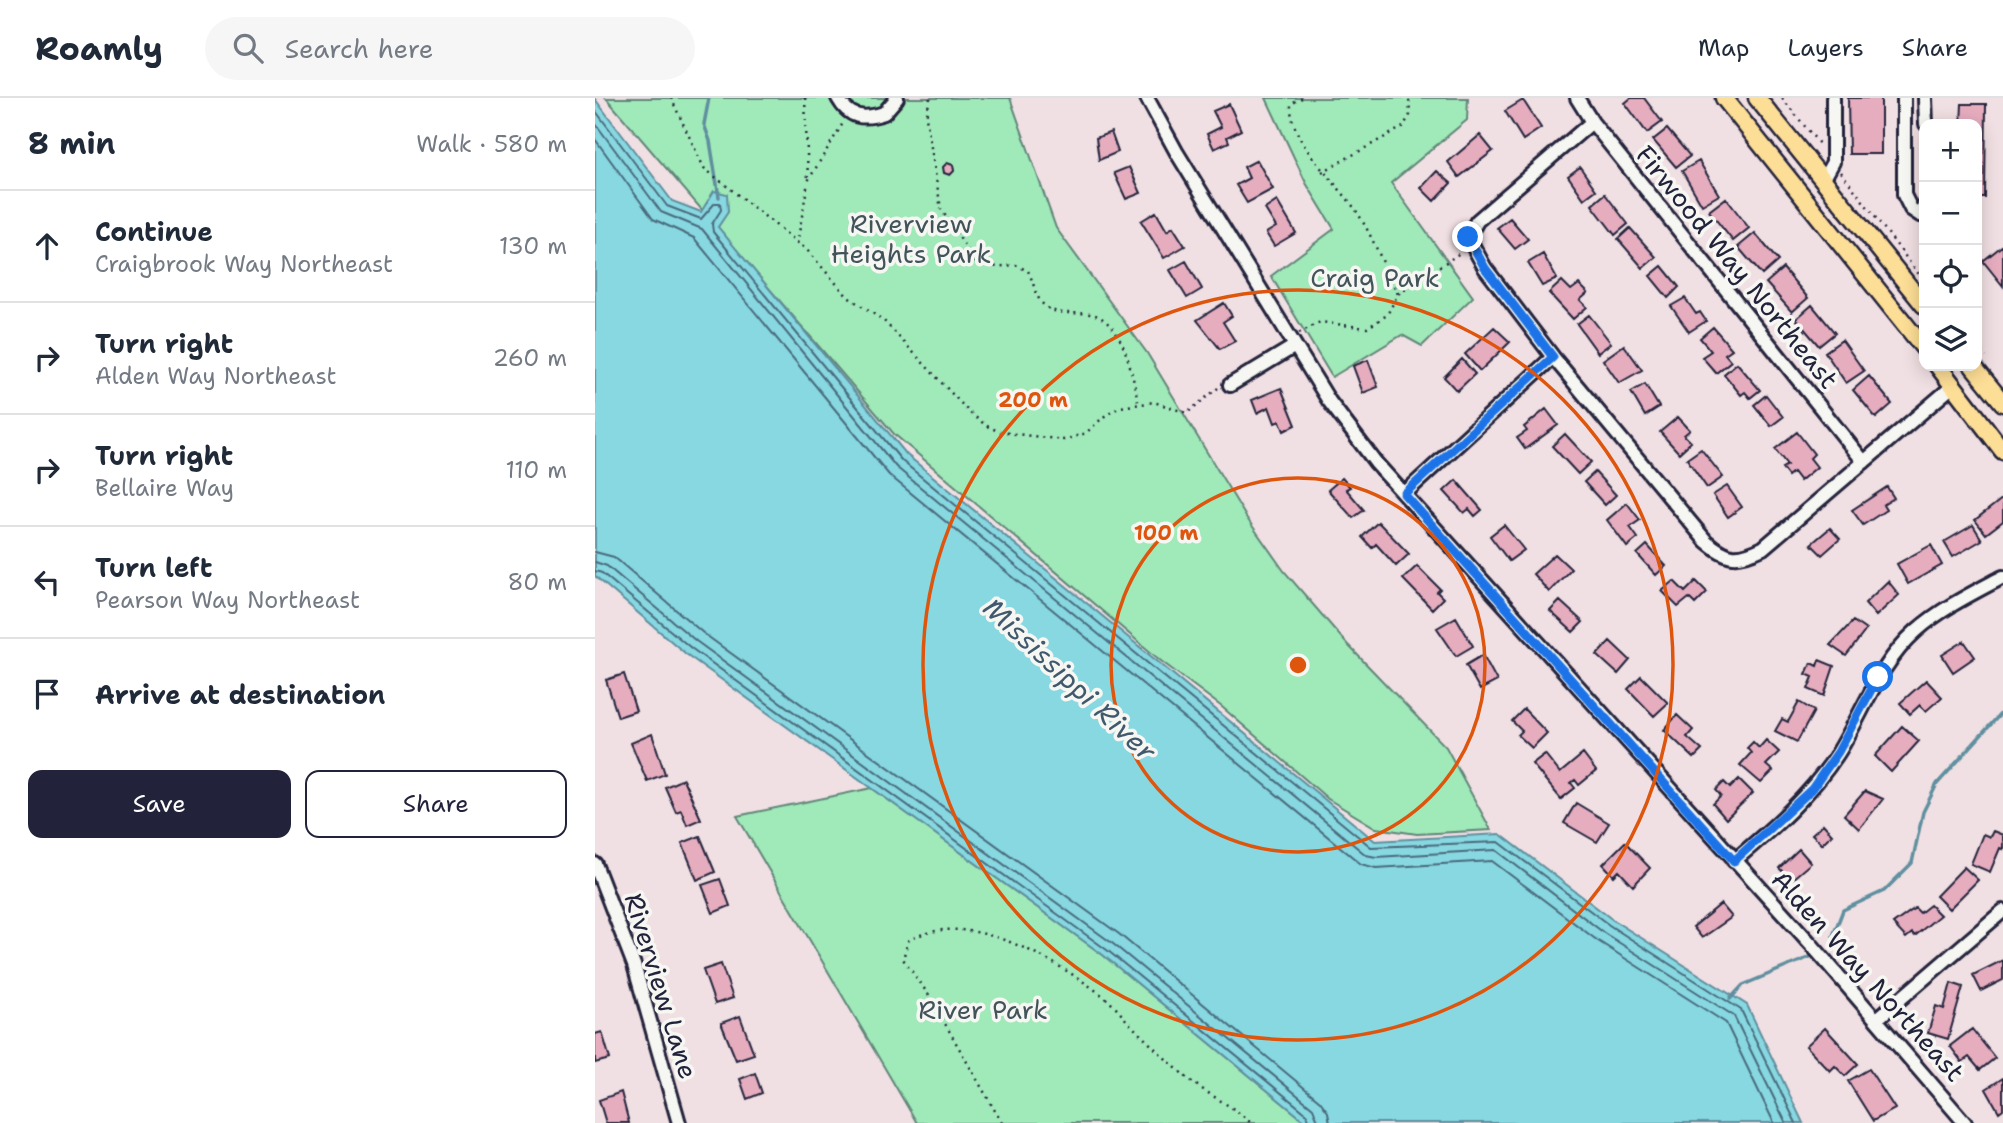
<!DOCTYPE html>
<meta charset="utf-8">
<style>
:root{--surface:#fff;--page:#f6f6f7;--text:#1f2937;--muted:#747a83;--line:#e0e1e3;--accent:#22223b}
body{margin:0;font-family:"Shantell Sans",sans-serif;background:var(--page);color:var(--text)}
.controls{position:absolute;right:21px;top:21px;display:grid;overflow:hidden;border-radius:14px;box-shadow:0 4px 18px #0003}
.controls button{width:63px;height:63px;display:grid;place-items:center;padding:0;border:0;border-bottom:2px solid var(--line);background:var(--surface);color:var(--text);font:35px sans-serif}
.stop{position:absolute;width:21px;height:21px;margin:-16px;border:5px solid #1a73e8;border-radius:50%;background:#fff}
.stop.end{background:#1a73e8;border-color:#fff;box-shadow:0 2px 7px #0008}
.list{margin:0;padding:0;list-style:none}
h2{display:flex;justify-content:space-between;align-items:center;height:91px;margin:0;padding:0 28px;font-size:30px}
h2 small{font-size:23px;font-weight:400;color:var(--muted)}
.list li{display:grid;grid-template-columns:46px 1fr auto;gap:21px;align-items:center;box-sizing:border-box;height:112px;padding:0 28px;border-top:2px solid var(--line)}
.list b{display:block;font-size:26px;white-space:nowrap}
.list p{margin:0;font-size:23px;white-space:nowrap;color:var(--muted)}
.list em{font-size:23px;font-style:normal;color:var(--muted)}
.actions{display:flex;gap:14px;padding:21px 28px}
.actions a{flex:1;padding:16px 0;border:2px solid var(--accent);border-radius:14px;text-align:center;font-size:24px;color:var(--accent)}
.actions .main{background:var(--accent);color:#fff}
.icon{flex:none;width:38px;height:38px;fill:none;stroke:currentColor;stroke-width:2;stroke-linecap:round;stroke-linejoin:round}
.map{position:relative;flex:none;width:1408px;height:1025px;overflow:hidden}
header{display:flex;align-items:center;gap:42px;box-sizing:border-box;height:98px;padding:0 35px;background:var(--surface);border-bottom:2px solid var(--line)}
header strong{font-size:33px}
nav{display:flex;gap:38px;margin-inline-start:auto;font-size:24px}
.search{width:490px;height:63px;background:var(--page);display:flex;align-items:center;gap:18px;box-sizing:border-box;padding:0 24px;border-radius:38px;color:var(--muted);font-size:26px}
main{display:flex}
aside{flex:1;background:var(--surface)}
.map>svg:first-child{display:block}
</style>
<header>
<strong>Roamly</strong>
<div class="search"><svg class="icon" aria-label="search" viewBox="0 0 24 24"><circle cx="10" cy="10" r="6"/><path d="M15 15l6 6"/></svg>Search here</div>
<nav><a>Map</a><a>Layers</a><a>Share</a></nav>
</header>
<main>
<aside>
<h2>8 min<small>Walk · 580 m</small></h2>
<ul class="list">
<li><svg class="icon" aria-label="ahead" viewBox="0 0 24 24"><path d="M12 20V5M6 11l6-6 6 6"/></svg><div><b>Continue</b><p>Craigbrook Way Northeast</p></div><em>130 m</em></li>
<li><svg class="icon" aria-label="right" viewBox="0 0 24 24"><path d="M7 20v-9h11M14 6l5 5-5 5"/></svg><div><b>Turn right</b><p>Alden Way Northeast</p></div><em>260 m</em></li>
<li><svg class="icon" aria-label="right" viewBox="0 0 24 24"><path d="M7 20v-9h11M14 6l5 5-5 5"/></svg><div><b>Turn right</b><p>Bellaire Way</p></div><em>110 m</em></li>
<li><svg class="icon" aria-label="left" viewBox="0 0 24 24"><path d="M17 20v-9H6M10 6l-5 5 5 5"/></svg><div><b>Turn left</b><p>Pearson Way Northeast</p></div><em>80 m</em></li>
<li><svg class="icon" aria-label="arrive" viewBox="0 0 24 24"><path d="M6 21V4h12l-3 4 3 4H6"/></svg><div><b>Arrive at destination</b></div></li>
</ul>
<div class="actions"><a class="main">Save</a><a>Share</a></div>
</aside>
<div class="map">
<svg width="1408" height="1025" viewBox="0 0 1408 1025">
<rect width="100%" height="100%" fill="#f1e0e3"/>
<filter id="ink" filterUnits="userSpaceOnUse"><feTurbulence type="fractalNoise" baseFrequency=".0143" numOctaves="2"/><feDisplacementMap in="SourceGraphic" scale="14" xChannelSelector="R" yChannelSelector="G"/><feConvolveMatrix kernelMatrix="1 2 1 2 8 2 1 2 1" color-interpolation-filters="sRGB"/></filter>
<g filter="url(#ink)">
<!-- green -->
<path fill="#a0e9b8" stroke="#61867a" stroke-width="2" d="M11,0H415L461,130L552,255L651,419L689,473L752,546L851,649L896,732L822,736L781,730L733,701L627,609L566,563L299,336Z
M671,0H873L872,22L796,85L878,199L827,248L807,237L737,279L676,178L739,131L711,85Z
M277,690L508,857L712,1025H322L142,718Z"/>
<!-- water -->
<path fill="#87d8e1" stroke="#5f8f9f" stroke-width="2" d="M0,1L77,103L106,114L119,93L132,96L133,114L123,129L312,357L780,743L905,736L1018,822L1152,907L1208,1025H712L508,857L91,556L0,478Z"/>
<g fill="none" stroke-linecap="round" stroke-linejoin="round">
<!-- shore -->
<path stroke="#4a6b7d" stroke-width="2" d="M0,12L72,108L106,121L120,105H125L126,112L117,126L118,134L307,363L776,749L904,744L1014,827L1146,912L1201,1025
M0,25L66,114L107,131L301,369L771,757L781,759L901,752L1009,835L1139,918L1191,1025
M0,41L58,121L99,140L294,377L766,766L781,770L897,763L1003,843L1131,925L1179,1025
M0,454L19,459L108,535L524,836L725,1003L733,1014L735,1025
M0,464L12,468L101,543L517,845L718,1010L724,1025
M0,473L7,475L96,550L512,852L712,1016L715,1025"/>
<!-- stream -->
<path stroke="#5f8f9f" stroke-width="3.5" d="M114,0L109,26L115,43L124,99
M1238,838L1248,812L1289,793L1317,765L1328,714L1342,686L1408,613
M1135,901L1148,887L1215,859"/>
</g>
<!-- building -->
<path fill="#e6adbf" stroke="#22223b" stroke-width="2" d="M1036,0H1049L1067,24L1052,35L1030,5Z
M1253,0H1286V56H1254Z
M928,2L946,30L928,42L910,13Z
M634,6L646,32L632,39L634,44L619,51L612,36L626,29L618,13Z
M1367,6H1391L1390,100H1382V26H1366Z
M1072,31L1095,58L1081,69L1058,42Z
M516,34L523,54L504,62L501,40Z
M885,37L898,53L864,79L853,64Z
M662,62L678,91L652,105L641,87L654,80L649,69Z
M1104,63L1124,97L1107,107L1087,73Z
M352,65L358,67L359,73L355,77L349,75L348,69Z
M534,69L546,95L531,101L519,75Z
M985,69L1001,92L989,101L973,78Z
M842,73L856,85L839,103L826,90Z
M1010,96L1033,126L1020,137L997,107Z
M1131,100L1154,130L1138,143L1114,113Z
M682,103L701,135L679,148L671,135L681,129L670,111Z
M561,114L572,133L578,129L590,148L569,160L546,123Z
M915,120L933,141L920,151L902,130Z
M1035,130L1061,159L1048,170L1023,141Z
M1160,135L1183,163L1167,177L1143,149Z
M1408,147V188L1388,163Z
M948,156L962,181L947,188L933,165Z
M591,163L607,191L592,200L575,172Z
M1067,168L1084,189L1073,200L1055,178Z
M1188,170L1213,200L1197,214L1171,185Z
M967,183L976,192L984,186L993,195L985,202L992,209L978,221L954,195Z
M1090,200L1101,216L1105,214L1111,223L1094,234L1076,208Z
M629,205L637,218L628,224L640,243L625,251L602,222Z
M1217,207L1240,235L1224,248L1201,221Z
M994,217L1016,245L1003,255L982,226Z
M899,229L915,244L885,273L870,256Z
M1118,229L1137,251L1130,256L1136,263L1121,275L1107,259L1116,253L1105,240Z
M1247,242L1269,273L1251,285L1230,254Z
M1029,247L1047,272L1024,285L1008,262Z
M867,261L880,276L862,293L849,279Z
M773,262L783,289L768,295L758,268Z
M1142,265L1165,292L1155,300L1150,294L1146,297L1129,276Z
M1274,278L1297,306L1281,320L1258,292Z
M1050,286L1064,309L1050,318L1036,294Z
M686,290L701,327L689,333L685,323L680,325L674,309L662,315L657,302Z
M1171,297L1188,319L1176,328L1159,307Z
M951,311L963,327L930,351L922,340L932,333L929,329Z
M1083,319L1095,332L1089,337L1096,344L1084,355L1065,334Z
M1202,334L1219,356L1215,360L1222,369L1205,383L1198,374L1193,378L1187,370L1192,367L1180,351Z
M970,336L996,364L983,376L957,348Z
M1106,351L1128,379L1112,390L1092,361Z
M1000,374L1021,397L1010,407L989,384Z
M747,380L755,389L751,391L769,412L758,420L733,392Z
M861,382L887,412L880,418L874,411L869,415L849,393Z
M1132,388L1147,409L1133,419L1118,397Z
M1292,389L1299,400L1288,407L1291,412L1268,427L1257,412Z
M1408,400V423L1391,436L1380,422Z
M1032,405L1045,422L1035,429L1043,440L1032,449L1012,422Z
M783,424L814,456L801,468L781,446L777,450L767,439Z
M909,427L929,452L914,463L895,438Z
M1378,427L1387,442L1358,459L1349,444Z
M1235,430L1245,441L1227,457L1216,446Z
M1052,447L1071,468L1061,477L1042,456Z
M1336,447L1347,467L1313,486L1302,466Z
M960,456L976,471L954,494L938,476Z
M822,468L845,491L842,494L848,500L837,511L808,481Z
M1079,483L1090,494L1101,483L1112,494L1100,506L1094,500L1083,509L1067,493Z
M1293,483L1304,497L1281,518L1270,505Z
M965,503L988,524L978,534L955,513Z
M861,519L878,548L861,558L842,530Z
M1258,523L1271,532L1251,558L1235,547Z
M1015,543L1035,562L1023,576L1002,557Z
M1369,543L1380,559L1358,574L1347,557Z
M888,557L902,583L885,592L871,567Z
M1224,562L1239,568L1229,598L1213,591L1218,579L1211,576L1216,565L1222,568Z
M29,576L41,613L23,619L11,582Z
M1046,578L1073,605L1059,618L1033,591Z
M1331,582L1347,599L1331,613L1325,607L1315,616L1305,605Z
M1204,604L1219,613L1202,644L1180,633L1187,621L1193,624Z
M929,611L952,635L937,650L923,637L927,633L917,623Z
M1082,617L1098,632L1092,639L1107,652L1099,660L1069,632Z
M1307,628L1324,643L1296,674L1280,658Z
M57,636L70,676L52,683L36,645Z
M1171,642L1184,654L1171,667L1178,673L1166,685L1145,667L1156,655L1152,650L1158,644L1164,650Z
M950,656L965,675L988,656L1001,673L984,687L980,682L976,685L980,690L966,701L937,666Z
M88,681L106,721L92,727L86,712L81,714L70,689Z
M1144,681L1158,695L1131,721L1118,706L1126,698L1121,692L1129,684L1135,690Z
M1270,693L1288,701L1264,731L1249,717Z
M981,705L1014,725L1002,744L969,725Z
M1228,726L1237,736L1227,746L1217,736Z
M1398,733L1408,737V751L1405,750L1395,774L1376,766L1388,736L1395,739Z
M105,738L120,774L102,782L87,745Z
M1030,744L1055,770L1038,788L1024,773L1019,778L1008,766Z
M1204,751L1216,765L1196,782L1184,770Z
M1369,769L1383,782L1354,811L1341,798Z
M125,781L135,808L118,815L107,787Z
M1126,806L1137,819L1107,840L1098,829Z
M1335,807L1345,817L1320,838L1317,835L1311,840L1298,826L1320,810L1325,815Z
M1408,862V882L1386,893L1378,877Z
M126,866L138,900L120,906L108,872Z
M1356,885L1368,889L1353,941L1333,935L1341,908L1349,911Z
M145,918L159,956L141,962L126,925Z
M1230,930L1263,966L1250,978L1240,968L1235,973L1211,948Z
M1377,931L1400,960L1385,972L1374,959L1367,964L1355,948Z
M7,934L15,961L0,965V936Z
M1274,971L1300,1011L1278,1023L1253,983Z
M160,975L167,995L152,1001L145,981Z
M1408,980V1011L1404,1014L1391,991Z
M26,994L34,1025H11L4,1002Z"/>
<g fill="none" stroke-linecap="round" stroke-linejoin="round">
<defs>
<path id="minor" d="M243,0C254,20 268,22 289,15L302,0
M552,0L582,55L734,303L781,365L1216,846L1370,1025
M982,0L997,24L1269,364
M1309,0V97L1316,111L1325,117L1329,107
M1330,0L1331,26
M997,24L882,123L873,139L890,170L958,259L1111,443C1133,462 1143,462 1168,450L1359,287
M1228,82L1238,64V0
M635,287L700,248
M809,396L958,259
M1139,763C1177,731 1216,697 1243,655C1269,613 1284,566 1321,533C1347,510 1378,495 1408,479
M0,766L39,867L84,1025
M1282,921L1408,813"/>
<path id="major" d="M1129,0L1329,250
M1162,0L1329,207
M1343,268L1408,353
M1378,268L1408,305"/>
</defs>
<!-- minor casing -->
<use href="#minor" stroke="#22223b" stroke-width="18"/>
<!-- major casing -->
<use href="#major" stroke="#22223b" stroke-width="21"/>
<!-- path -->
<path stroke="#22223b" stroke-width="2.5" stroke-dasharray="2 5" stroke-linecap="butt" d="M76,0L109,70L212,152L253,199L288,222L375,315L392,328L405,334L469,342L491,335L513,315L526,309L559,304L592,315L623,290
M210,0L213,83L248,25
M335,0L331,19L346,111L380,164L396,169L421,167L433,173C438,182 440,196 446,204C462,224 491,208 508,221C533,240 537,279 544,307
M707,0L696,6C694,46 742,83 762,114C778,139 789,169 803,196
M1187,0L1225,47
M727,74L808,29L815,17L814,0
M1246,74L1329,183
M202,146L213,84
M704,235L725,224L772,230L792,217L803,196L868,153
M1382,248L1391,259
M407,1025L333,896L308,861L313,843C371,808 460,862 507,897C519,906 527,918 537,928C554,945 573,963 591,979C612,997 636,1006 656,1025"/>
<!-- minor -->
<use href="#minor" stroke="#f6f6f2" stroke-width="12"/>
<!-- major -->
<use href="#major" stroke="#fdde96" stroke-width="16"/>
</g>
</g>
<g fill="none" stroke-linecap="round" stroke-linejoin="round" filter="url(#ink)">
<!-- route -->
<path stroke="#1a73e8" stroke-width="9" d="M873,139L890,170L958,259L809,396L1139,763L1217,691L1243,654L1283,579"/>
</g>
<!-- distance rings -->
<g fill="none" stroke="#de560e" stroke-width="3.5">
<circle cx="703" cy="567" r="187"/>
<circle cx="703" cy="567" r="375"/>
</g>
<g text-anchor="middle" stroke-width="7" stroke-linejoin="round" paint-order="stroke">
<!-- park labels -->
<g font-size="26" fill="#42545a" stroke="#f6f6f2">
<text x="316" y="135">Riverview<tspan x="316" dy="30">Heights Park</tspan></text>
<text x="780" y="189">Craig Park</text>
<text x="388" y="921">River Park</text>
</g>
<!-- street labels -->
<g font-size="26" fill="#22223b" stroke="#f6f6f2">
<text transform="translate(1142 169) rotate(51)" y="9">Firwood Way Northeast</text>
<text transform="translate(1273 878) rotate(48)" y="9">Alden Way Northeast</text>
<text transform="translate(66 888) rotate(73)" y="9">Riverview Lane</text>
</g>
<!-- water labels -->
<g font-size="28" font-style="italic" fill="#40596d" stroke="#f6f6f2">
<text transform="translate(475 581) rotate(43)" y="10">Mississippi River</text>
</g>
</g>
<circle cx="703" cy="567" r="10" fill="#de560e" stroke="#f6f6f2" stroke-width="3.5"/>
<g font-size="21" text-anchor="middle" font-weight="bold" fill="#de560e" stroke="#f6f6f2" stroke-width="7" stroke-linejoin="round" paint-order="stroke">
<text x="438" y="309">200 m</text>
<text x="571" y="442">100 m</text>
</g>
</svg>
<div class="controls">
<button>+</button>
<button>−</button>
<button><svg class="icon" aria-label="locate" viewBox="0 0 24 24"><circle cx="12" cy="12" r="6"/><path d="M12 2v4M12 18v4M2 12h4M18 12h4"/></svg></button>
<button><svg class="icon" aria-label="layers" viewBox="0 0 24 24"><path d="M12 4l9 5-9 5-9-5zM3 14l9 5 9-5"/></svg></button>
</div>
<div class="stop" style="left:1283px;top:579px"></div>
<div class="stop end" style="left:873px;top:139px"></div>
</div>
</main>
